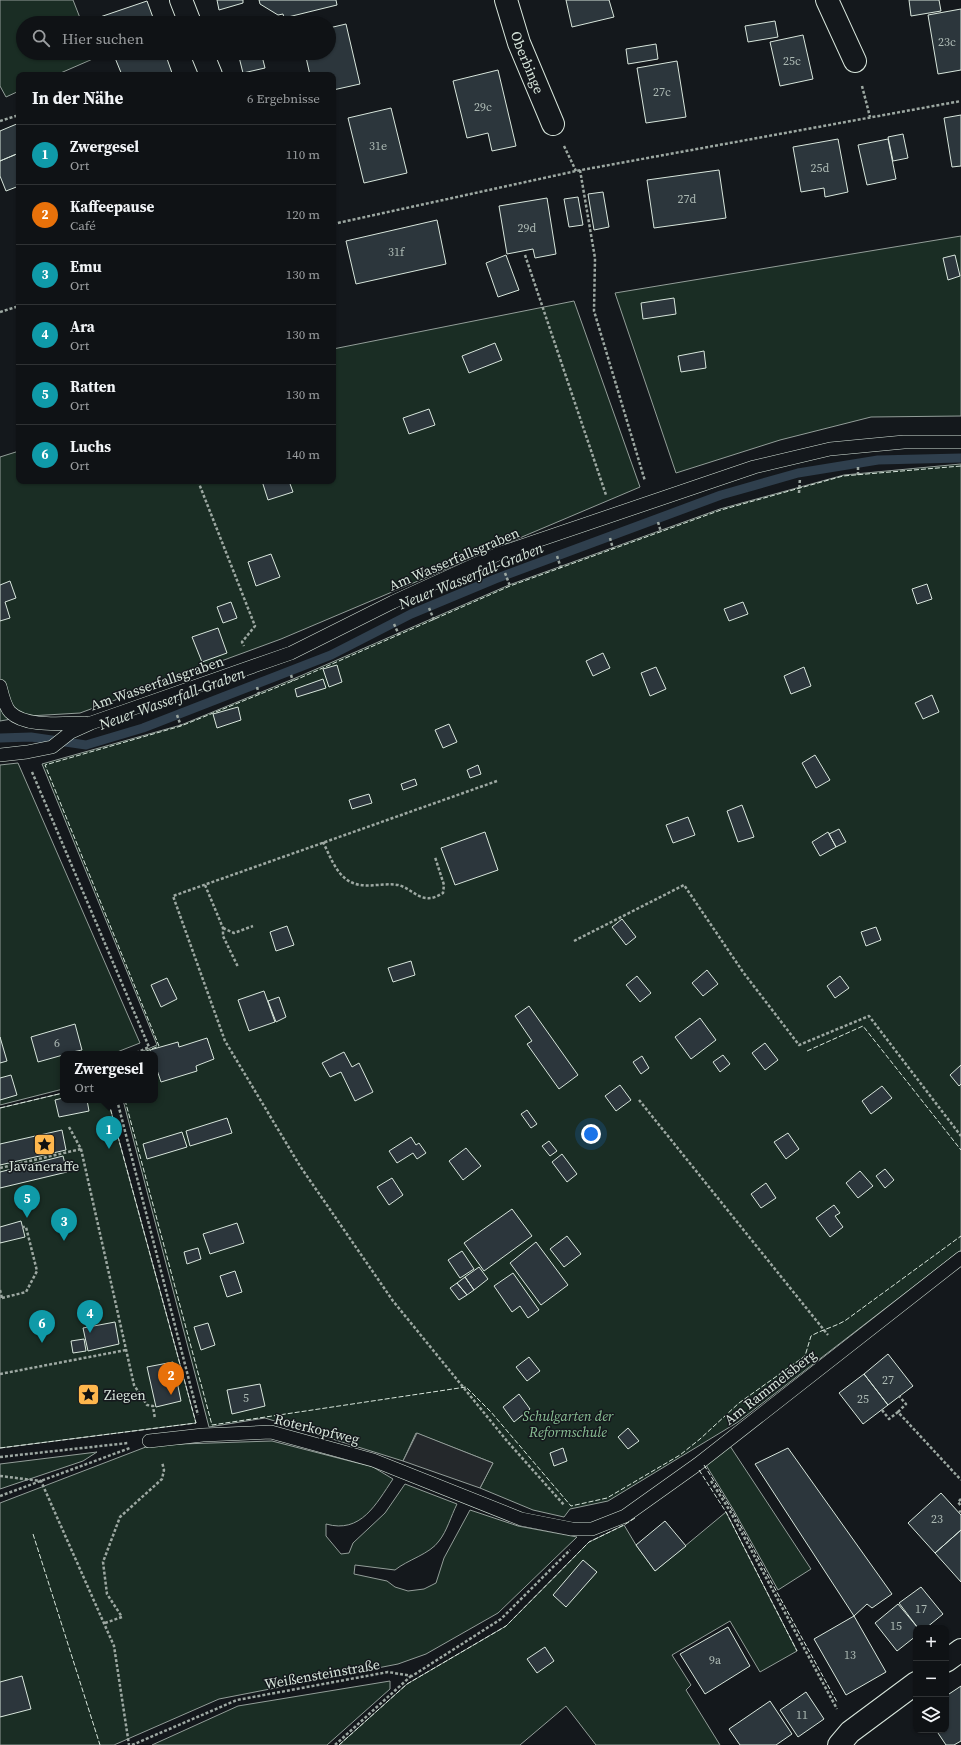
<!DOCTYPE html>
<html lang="de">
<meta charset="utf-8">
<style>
:root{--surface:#0f1215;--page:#1d2022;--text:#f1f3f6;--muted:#9b9ea0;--line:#2f3234;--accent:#ffb74d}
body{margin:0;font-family:"Source Serif 4",serif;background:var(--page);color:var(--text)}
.controls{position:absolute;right:12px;bottom:12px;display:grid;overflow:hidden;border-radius:8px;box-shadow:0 1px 3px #0004}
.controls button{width:36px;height:36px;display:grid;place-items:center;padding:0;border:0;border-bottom:1px solid var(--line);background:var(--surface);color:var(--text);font:20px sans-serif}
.you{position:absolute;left:591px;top:1134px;width:14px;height:14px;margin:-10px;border:3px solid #fff;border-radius:50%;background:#1a73e8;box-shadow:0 0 0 6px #1a73e833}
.badge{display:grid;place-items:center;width:26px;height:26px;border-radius:50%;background:var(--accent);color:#fff;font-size:13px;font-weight:700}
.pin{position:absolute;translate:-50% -33px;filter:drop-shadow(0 1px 2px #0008)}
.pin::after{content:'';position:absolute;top:21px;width:14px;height:12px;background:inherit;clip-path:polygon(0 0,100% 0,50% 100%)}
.popup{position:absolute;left:60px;top:1051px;width:98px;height:52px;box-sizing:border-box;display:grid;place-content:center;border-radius:8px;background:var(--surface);filter:drop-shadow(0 1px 3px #0005);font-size:13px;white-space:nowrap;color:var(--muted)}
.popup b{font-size:15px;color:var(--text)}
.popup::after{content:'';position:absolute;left:50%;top:100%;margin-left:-8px;border:8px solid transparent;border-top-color:var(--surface)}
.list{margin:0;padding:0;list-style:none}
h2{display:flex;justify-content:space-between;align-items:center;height:52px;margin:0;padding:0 16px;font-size:17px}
h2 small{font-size:13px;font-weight:400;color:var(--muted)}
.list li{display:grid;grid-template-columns:26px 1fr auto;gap:12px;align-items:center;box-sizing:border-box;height:60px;padding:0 16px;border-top:1px solid var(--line)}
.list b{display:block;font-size:15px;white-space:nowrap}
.list p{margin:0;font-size:13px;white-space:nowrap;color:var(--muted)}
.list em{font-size:13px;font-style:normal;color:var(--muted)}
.icon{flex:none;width:22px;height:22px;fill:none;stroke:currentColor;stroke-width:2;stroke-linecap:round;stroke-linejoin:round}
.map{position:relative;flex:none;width:961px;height:1745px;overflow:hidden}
.search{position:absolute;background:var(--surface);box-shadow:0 1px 3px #0004;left:16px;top:16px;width:320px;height:44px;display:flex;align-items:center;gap:10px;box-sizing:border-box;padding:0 14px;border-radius:22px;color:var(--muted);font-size:15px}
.panel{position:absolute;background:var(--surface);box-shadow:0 1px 3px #0004;left:16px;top:72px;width:320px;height:412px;border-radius:8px}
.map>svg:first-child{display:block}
</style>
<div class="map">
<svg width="961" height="1745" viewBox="0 0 961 1745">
<rect width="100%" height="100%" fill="#14181c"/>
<!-- green -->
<path fill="#1a2d24" stroke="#939e99" d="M0,0H73L82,23H23V53H94L95,58L56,75H19V91L6,97L0,86Z
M961,236V416L871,417L780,440L676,473L615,293Z
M574,301L640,487L281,639L80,713L29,716L0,721V457L19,451V481H333V349Z
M961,464V1250L738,1422L608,1501L570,1509L564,1517L533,1510L480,1488L493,1463L416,1433L403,1461L265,1418L209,1427L123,1100H155V1054H136L157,1045L42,764L181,725L298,677L509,585L720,509L844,475Z
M18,763L140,1043L112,1054H63V1089L0,1105V765Z
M63,1093V1100H108L196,1423L0,1448V1108Z
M272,1441L373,1467L393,1479C376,1504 361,1534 326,1524V1536L341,1554L349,1553L353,1543L385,1513L405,1484L457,1504C451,1516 447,1531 439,1541C430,1554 407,1560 395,1570L355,1565L354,1574L387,1581L395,1587L408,1591L424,1589L436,1583L444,1558L470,1510L518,1526L577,1537L498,1613L426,1654L398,1664L219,1699L114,1745H0V1503L151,1445Z
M730,1446L811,1569L778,1590L733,1509L706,1465Z
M97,1452L83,1461L0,1489V1464Z
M726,1512L797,1651L760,1672L730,1621L672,1655L691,1685L686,1690L720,1745H596L566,1706L520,1745H339L407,1684L506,1626L589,1542L624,1525L636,1545L655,1571Z
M390,1681V1689L327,1745H152L238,1706Z"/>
<!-- parking -->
<path fill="#24282b" stroke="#939e99" d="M417,1433L493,1463L480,1488L403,1461Z"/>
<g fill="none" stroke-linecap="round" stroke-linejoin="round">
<!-- stream -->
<path stroke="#2f3f4d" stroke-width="9" d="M0,738L31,737L86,745L143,728L331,655L411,614L495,579L721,495L798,473L878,460L961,458"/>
</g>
<!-- building -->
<path fill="#2c363c" stroke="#d8e6dc" d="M217,0H243V3L219,10Z
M259,0H336L337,5L284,18L283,14L278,15L260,4Z
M566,0H609L614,17L572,27Z
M909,0H939L941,11L911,16Z
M147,1L155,23H102L100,17Z
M961,9V70L938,74L928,15Z
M775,21L778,37L748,42L745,26Z
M346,24L360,84L333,90V75H310L305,53H329V28Z
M803,35L813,79L780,86L770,42Z
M656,44L658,59L628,64L626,49Z
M113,53H165L172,73L167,75H122Z
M238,53H275L262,56L265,68L243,73Z
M677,61L686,117L646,123L637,68Z
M498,70L516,146L492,151L488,133L467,138L453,81Z
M391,108L407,173L364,183L348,118Z
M961,115V166L952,167L944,118Z
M19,123V153L0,161V131Z
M903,134L908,158L893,161L888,137Z
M838,139L848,192L825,197L824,188L801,192L793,147Z
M888,139L896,179L867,185L858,145Z
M19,153V186L6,191L0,176V161Z
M719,170L726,218L654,228L647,180Z
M603,192L609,227L594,230L588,194Z
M578,197L583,225L569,227L564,199Z
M547,198L556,254L535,258L533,249L507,254L499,206Z
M437,220L446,264L356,284L346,241Z
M506,255L519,290L498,297L486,263Z
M955,255L960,276L948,280L943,258Z
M674,298L676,314L643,319L641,303Z
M495,343L502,360L469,373L462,356Z
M704,351L706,368L681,372L678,356Z
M429,409L435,425L409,434L403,418Z
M262,481H289L293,492L268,500Z
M271,554L280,577L256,586L248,562Z
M10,581L16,598L5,602L10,618L0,621V585Z
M927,584L932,599L917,604L912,589Z
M231,602L237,618L223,623L217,607Z
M743,602L748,614L729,621L724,609Z
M218,628L227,653L202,662L192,637Z
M603,653L610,668L593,676L586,661Z
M337,665L342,682L329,687L323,669Z
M656,667L666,689L650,696L641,673Z
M804,667L811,686L791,694L784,676Z
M323,679L326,688L297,697L295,689Z
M932,695L939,712L923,719L915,703Z
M238,707L241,720L217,728L213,714Z
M449,724L457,742L443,748L435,730Z
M815,755L830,780L816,788L802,763Z
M478,765L481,774L470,778L467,770Z
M415,779L417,785L403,790L401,784Z
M369,794L372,803L352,809L349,800Z
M742,805L754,837L738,842L727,811Z
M688,817L695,835L673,843L666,825Z
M839,829L846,842L836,847L829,834Z
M485,832L498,870L455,885L441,848Z
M828,832L836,847L820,856L812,842Z
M622,919L636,937L626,945L612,927Z
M287,926L294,945L276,951L270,932Z
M876,927L881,940L866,946L861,932Z
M411,961L415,975L393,982L388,968Z
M707,970L718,984L703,996L692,983Z
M637,976L651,993L640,1002L626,985Z
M840,976L849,988L835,998L827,986Z
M167,978L177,999L161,1007L151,985Z
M264,991L275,1022L249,1031L238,1000Z
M279,997L286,1017L276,1022L268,1001Z
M529,1006L578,1075L559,1089L527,1044L532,1041L515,1016Z
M700,1018L716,1040L691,1059L675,1037Z
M75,1024L82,1050L63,1054V1055L38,1062L31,1037Z
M0,1037L7,1061L0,1063Z
M207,1038L214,1059L196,1066L197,1071L161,1082L155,1064V1054H152L150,1050L178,1042L179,1047Z
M765,1043L778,1060L765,1070L752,1053Z
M344,1052L352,1067L359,1063L373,1092L355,1101L341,1072L330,1077L322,1063Z
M723,1055L730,1064L720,1072L713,1062Z
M642,1056L649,1068L641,1074L633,1062Z
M961,1065V1084L959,1086L950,1075Z
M11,1075L17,1095L0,1100V1078Z
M620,1085L631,1100L616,1111L605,1096Z
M882,1086L892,1098L871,1114L862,1101Z
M63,1098V1100H87L89,1111L59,1117L55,1100Z
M527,1110L537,1124L531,1128L521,1114Z
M227,1118L232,1133L190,1146L186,1131Z
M62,1130L66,1150L0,1165V1144Z
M182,1132L187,1147L147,1159L143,1144Z
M788,1133L799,1149L786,1159L774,1142Z
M411,1137L416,1145L419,1143L426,1153L417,1159L413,1153L397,1163L389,1151Z
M549,1141L557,1151L550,1156L542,1146Z
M466,1148L481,1166L463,1180L449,1161Z
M562,1154L577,1174L567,1182L552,1162Z
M63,1156L67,1172L0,1188V1172Z
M885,1169L894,1180L885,1188L876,1176Z
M860,1171L873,1186L858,1198L846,1183Z
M392,1178L403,1195L389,1205L377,1187Z
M766,1183L776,1198L761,1208L751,1194Z
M834,1205L840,1213L835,1216L843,1227L830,1237L816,1218Z
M512,1209L532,1236L484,1271L464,1243Z
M21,1221L25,1237L0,1243V1227Z
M237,1223L244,1243L210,1254L203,1234Z
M567,1236L581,1254L564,1267L550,1249Z
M536,1242L568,1285L541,1305L510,1263Z
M198,1248L201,1259L187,1264L184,1252Z
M462,1251L474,1269L460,1278L448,1260Z
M479,1267L488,1279L474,1290L465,1277Z
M235,1271L242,1292L227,1297L220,1276Z
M513,1273L539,1310L528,1318L520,1306L512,1312L494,1286Z
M465,1277L474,1290L467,1295L457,1283Z
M457,1283L467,1295L459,1300L450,1288Z
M115,1322L119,1344L88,1351L83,1328Z
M208,1323L215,1345L201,1350L194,1327Z
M84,1339L86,1351L73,1353L71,1341Z
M888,1354L913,1386L888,1405L864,1374Z
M529,1357L540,1371L527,1381L516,1367Z
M173,1362L181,1401L156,1407L147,1367Z
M864,1374L888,1405L863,1424L839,1393Z
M260,1384L265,1406L232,1414L227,1390Z
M519,1394L530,1409L514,1422L503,1407Z
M628,1428L639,1441L628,1449L618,1437Z
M563,1448L567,1461L554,1466L550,1453Z
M788,1448L892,1594L872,1608L867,1604L854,1616L755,1464Z
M941,1493L961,1515V1530L935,1553L908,1523Z
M665,1521L686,1546L655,1571L636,1545Z
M961,1530V1582L935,1553Z
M583,1560L597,1572L566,1607L553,1595Z
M921,1587L943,1614L926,1628H918L899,1603Z
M898,1604L918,1628H916V1636L897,1651L875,1623Z
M854,1616L886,1672L846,1695L814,1639Z
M728,1627L750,1666L705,1694L680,1654Z
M545,1647L554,1661L537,1673L527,1659Z
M22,1676L31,1709L0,1717V1682Z
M961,1686V1741L954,1745H946L936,1730H946V1696Z
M806,1692L824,1719L798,1737L780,1710Z
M770,1701L792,1734L776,1745H740L729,1729Z"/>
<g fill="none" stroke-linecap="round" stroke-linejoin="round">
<defs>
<path id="lane" d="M0,686C2,694 5,707 10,712C26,728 64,723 85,723
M0,755L27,752L52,747L71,732L91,723L291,653L393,602L498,554L754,467L830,449L904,442H961
M149,1441L203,1435L271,1432L373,1460L521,1519L572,1529H592L625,1516L698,1464L961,1258"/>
<g id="street">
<path d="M181,0L190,23"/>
<path id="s1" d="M506,0L519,43L553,124"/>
<path d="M827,0L855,61"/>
<path d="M202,53L211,75"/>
<path d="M946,1661L961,1650"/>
<path d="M839,1745L850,1732L916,1683"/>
</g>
</defs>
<!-- lane casing -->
<use href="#lane" stroke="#d8e6dc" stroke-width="14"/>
<!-- street casing -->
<use href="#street" stroke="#d8e6dc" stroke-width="24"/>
<!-- path -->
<path stroke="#9da8a2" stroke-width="2.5" stroke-dasharray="3 2" stroke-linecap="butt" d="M862,86L870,117
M0,121L19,115
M564,146L576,171
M580,170L595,258L594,311L645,481
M333,224L576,171L961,101
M525,255L606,495
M0,312L19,306
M858,467V475
M198,481L255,626L242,642L244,646
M799,493L800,478
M658,522L661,532
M610,538L613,549
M557,556L561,568
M505,573L510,586
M429,608L434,620
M394,624L399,635
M291,675L293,681
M257,687L259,694
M177,715L181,726
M32,772L149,1047L134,1054
M497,781L173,896L225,1041L300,1166L393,1301L507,1441L564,1505
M323,842C329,854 335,871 346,879C361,891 381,882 398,885C408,887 416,897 426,898C432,899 438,896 443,893L444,885L435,857
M205,885L223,928V936L238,967
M223,928L234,933L253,926
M574,941L684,885L743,972L799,1045L869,1016L961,1136
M117,1100L198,1415
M639,1100L828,1335
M69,1127L81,1149L134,1385L147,1405L153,1406L155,1419
M0,1168L81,1149
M0,1290L2,1298H0
M2,1298L26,1292L37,1271L26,1227H22
M0,1374L126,1350
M882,1410L889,1419L898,1412L961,1480
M898,1412L906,1404L899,1396
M0,1457L128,1443
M0,1476L41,1481L114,1646L129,1745
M711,1481L730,1511L837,1709
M0,1496L130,1448
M961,1499L958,1502L961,1506
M959,1512L961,1511
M105,1623L122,1617L107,1594L103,1562L120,1517L162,1479L164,1470L162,1462
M132,1745L237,1700L388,1672L412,1676L501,1619L570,1550
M335,1745L411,1676"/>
<!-- lane -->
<use href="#lane" stroke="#14181c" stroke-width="13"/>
<!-- street -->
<use href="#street" stroke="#14181c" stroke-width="22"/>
<!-- fence -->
<path stroke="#d8e6dc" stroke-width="1" stroke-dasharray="5 2" stroke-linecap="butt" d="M807,1051L863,1026L961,1150
M139,1054L159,1046L45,765L181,726L300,678L510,586L721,510L843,476L961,466
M125,1100L212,1425L466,1387L491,1412L571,1506L607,1498L680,1455L700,1439L739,1403L805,1356L811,1336C823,1329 835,1327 846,1320L961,1236
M0,1108L63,1093
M0,1448L196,1423L108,1100
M704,1465L732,1510L837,1702
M699,1470L726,1512L797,1651
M33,1534L100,1745
M339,1745L407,1684L506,1626L589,1542L624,1525L635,1518"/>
</g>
<!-- icons -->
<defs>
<symbol id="sight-square" viewBox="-11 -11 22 22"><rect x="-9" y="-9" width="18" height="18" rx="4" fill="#ffb74d" stroke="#14181c"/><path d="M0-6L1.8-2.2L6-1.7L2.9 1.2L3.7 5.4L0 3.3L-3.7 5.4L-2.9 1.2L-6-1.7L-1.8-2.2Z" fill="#111"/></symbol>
</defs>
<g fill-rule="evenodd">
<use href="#sight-square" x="32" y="1132" width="25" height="25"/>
<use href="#sight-square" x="76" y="1382" width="25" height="25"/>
</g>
<g text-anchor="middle" stroke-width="3" stroke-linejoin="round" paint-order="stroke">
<!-- number labels -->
<g font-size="12" fill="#adbab4">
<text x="947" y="46">23c</text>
<text x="792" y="65">25c</text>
<text x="662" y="96">27c</text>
<text x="483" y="111">29c</text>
<text x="378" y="150">31e</text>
<text x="820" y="172">25d</text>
<text x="687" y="203">27d</text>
<text x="527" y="232">29d</text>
<text x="396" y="256">31f</text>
<text x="57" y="1047">6</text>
<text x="888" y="1384">27</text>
<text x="246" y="1402">5</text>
<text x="863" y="1403">25</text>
<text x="937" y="1523">23</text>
<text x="921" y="1613">17</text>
<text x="896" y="1630">15</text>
<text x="850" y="1659">13</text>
<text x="715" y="1664">9a</text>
<text x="802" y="1719">11</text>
</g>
<!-- street labels -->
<g font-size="14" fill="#d8e6dc" stroke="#14181c">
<text dy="5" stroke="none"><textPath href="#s1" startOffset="66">Oberbinge</textPath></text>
<text transform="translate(454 559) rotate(-23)" y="5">Am Wasserfallsgraben</text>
<text transform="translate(157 683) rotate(-19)" y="5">Am Wasserfallsgraben</text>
<text transform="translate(770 1387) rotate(-38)" y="5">Am Rammelsberg</text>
<text transform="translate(317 1429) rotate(14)" y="5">Roterkopfweg</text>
<text transform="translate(322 1674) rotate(-10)" y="5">Weißensteinstraße</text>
</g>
<!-- poi labels -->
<g font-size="14" fill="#d8e6dc" stroke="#14181c">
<text x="44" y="1171">Javaneraffe</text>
<text x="104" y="1400" text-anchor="start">Ziegen</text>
</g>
<!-- park labels -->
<g font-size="14" font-style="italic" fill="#8ac095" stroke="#14181c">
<text x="568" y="1421">Schulgarten der<tspan x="568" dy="16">Reformschule</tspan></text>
</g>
<!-- water labels -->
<g font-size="15" font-style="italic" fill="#d8e6dc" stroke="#14181c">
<text transform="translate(471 576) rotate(-22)" y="5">Neuer Wasserfall-Graben</text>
<text transform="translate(172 699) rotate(-20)" y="5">Neuer Wasserfall-Graben</text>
</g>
</g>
</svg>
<div class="controls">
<button>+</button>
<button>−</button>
<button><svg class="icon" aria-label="layers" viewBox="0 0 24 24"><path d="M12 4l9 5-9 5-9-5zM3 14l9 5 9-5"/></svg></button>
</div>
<div class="you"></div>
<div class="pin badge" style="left:109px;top:1149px;background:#0f9aa8">1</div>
<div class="popup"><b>Zwergesel</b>Ort</div>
<div class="pin badge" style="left:171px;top:1395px;background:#e8710a">2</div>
<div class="pin badge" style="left:64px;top:1241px;background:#0f9aa8">3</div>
<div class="pin badge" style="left:90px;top:1333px;background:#0f9aa8">4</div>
<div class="pin badge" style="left:27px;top:1218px;background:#0f9aa8">5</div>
<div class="pin badge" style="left:42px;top:1343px;background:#0f9aa8">6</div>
<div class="search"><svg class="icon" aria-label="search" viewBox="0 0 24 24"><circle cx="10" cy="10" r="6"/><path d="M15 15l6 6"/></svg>Hier suchen</div>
<section class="panel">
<h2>In der Nähe<small>6 Ergebnisse</small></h2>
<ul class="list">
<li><span class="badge" style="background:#0f9aa8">1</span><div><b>Zwergesel</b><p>Ort</p></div><em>110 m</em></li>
<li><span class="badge" style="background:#e8710a">2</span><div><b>Kaffeepause</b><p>Café</p></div><em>120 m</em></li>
<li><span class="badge" style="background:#0f9aa8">3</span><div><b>Emu</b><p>Ort</p></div><em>130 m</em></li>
<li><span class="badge" style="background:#0f9aa8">4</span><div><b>Ara</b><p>Ort</p></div><em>130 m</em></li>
<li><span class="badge" style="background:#0f9aa8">5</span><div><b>Ratten</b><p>Ort</p></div><em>130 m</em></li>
<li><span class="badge" style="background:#0f9aa8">6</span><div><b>Luchs</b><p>Ort</p></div><em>140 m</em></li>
</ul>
</section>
</div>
